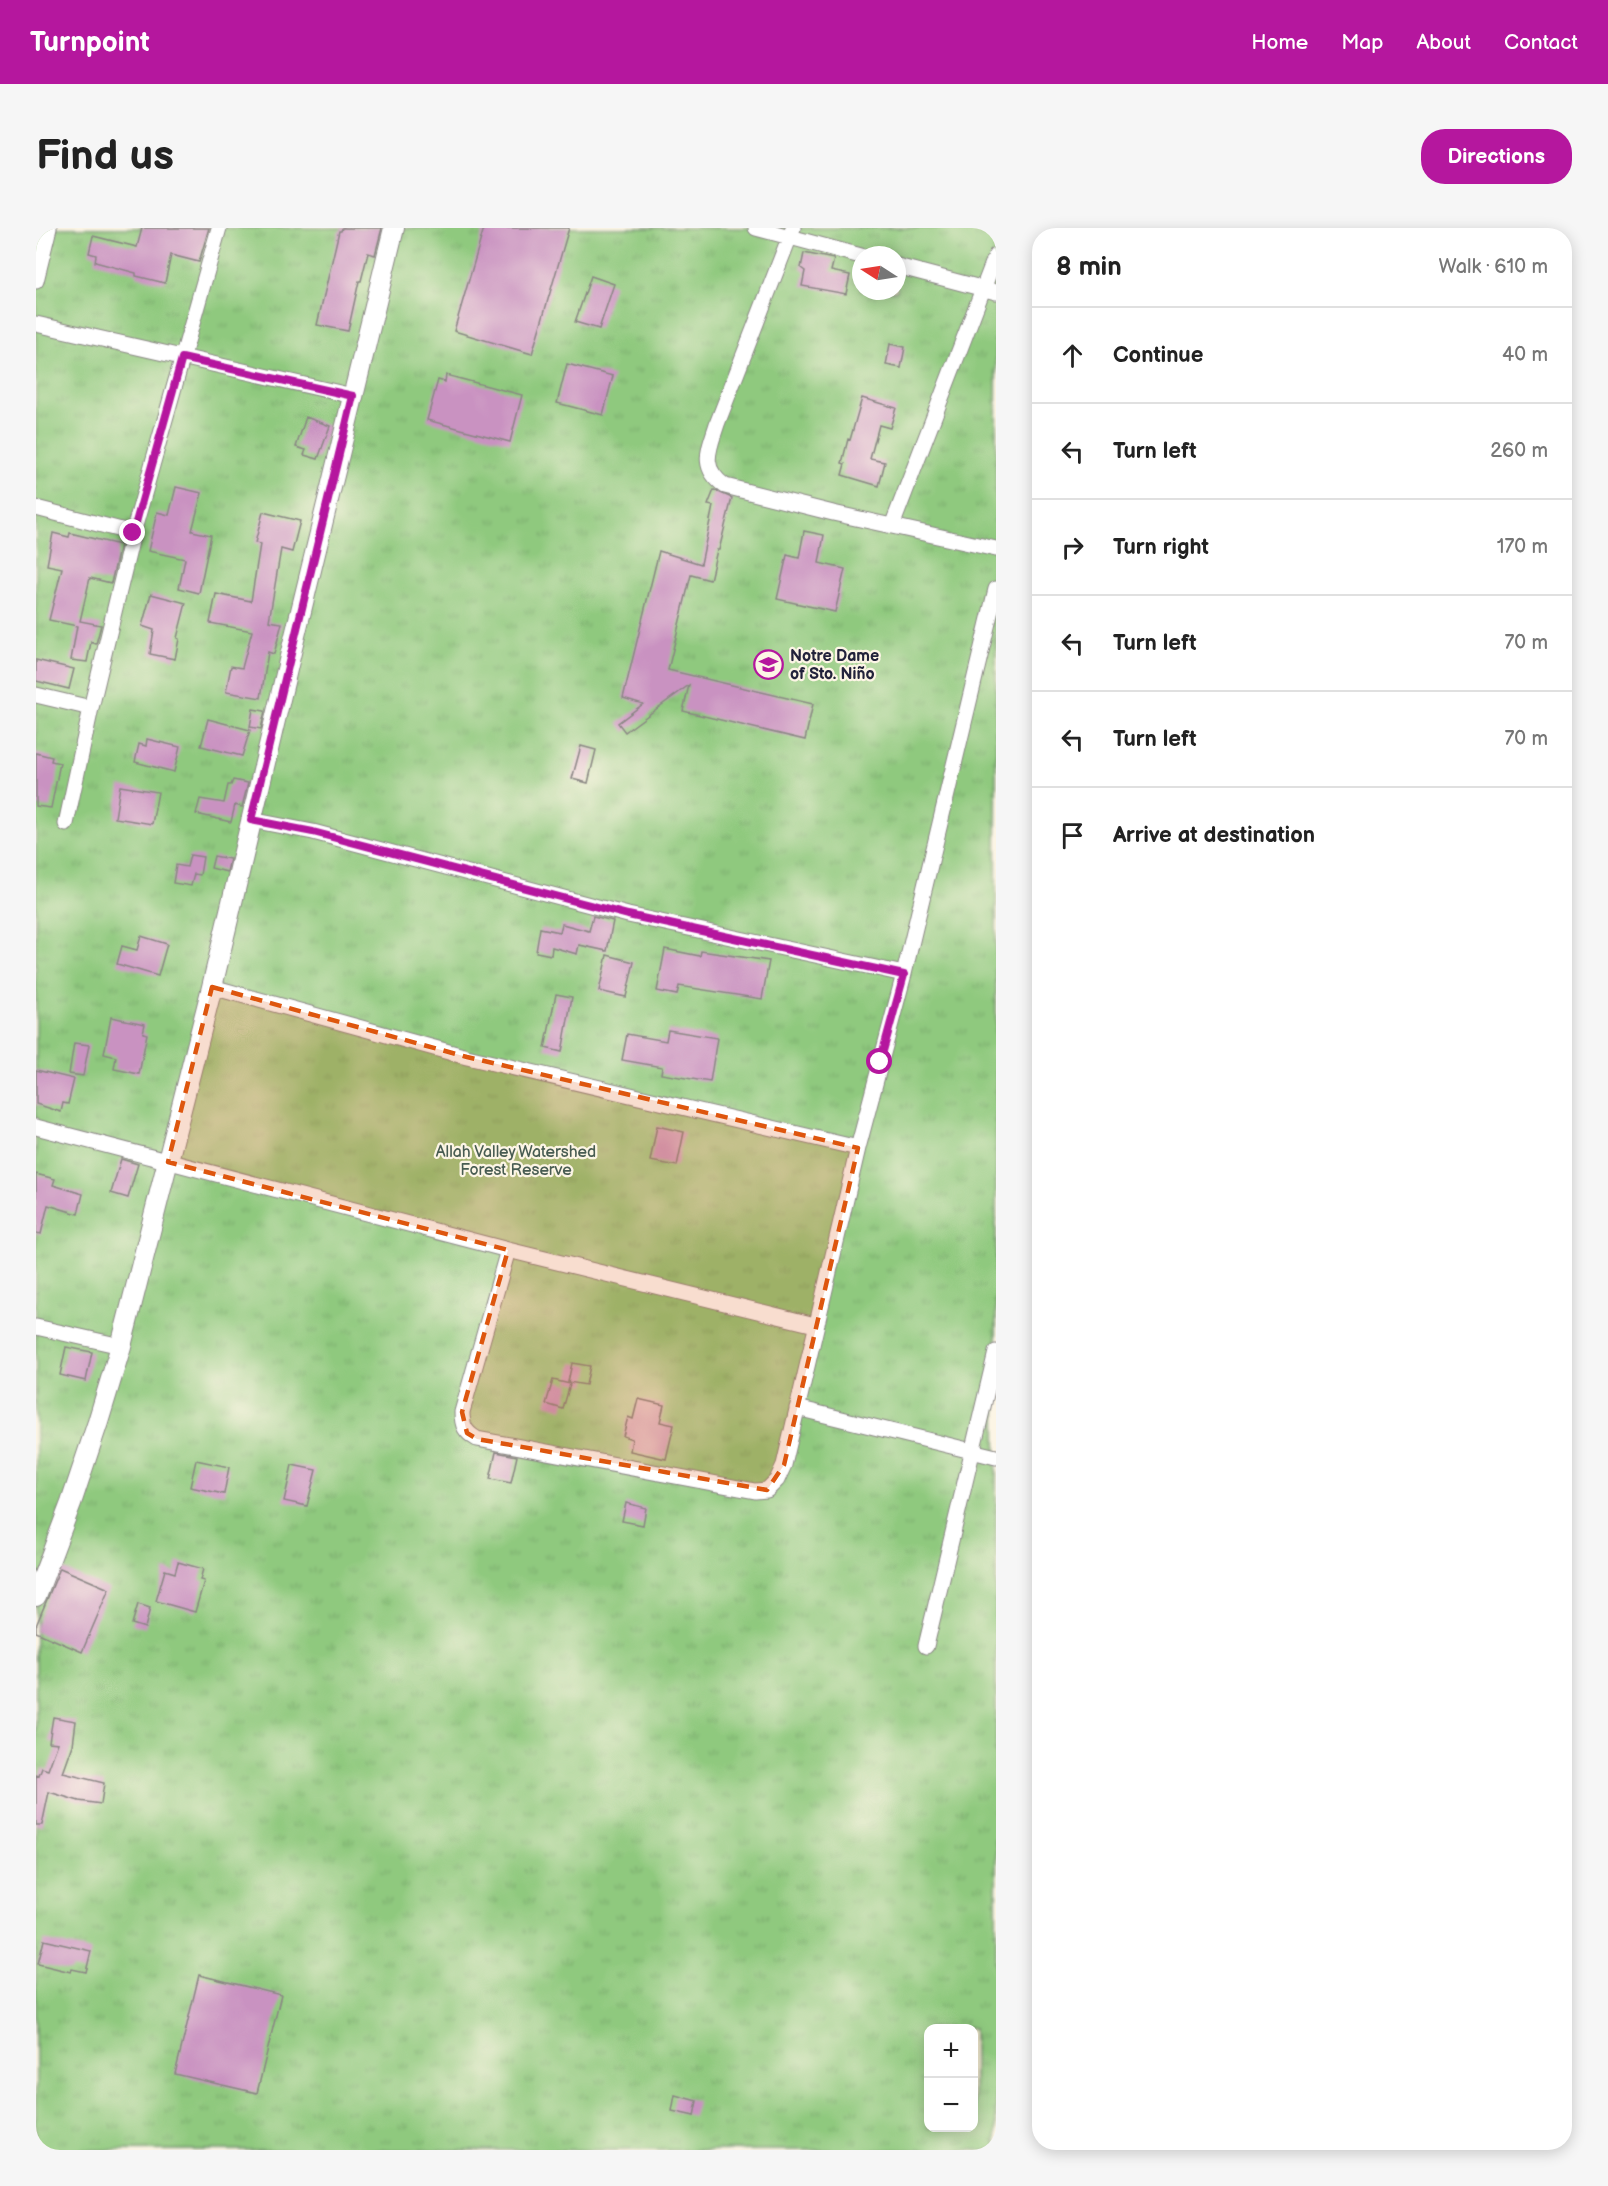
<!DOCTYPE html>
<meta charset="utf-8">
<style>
:root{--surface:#fff;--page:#f6f6f6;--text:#222;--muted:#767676;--line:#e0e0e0;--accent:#b5179e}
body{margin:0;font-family:"Balsamiq Sans",sans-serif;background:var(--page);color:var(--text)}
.controls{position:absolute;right:18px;bottom:18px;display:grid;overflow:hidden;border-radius:12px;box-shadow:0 3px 15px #0003}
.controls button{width:54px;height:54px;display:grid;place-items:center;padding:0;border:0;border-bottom:2px solid var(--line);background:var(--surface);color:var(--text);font:30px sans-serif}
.compass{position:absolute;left:816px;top:18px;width:54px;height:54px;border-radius:50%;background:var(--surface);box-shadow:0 3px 15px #0003;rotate:282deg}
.stop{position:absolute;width:18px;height:18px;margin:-14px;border:4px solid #b5179e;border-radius:50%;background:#fff}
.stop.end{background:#b5179e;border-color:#fff;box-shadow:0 2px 6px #0008}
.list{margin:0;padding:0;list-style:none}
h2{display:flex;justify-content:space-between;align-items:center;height:78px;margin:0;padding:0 24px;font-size:26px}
h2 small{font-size:20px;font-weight:400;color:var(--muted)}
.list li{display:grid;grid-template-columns:39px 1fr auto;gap:18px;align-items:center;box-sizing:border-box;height:96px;padding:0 24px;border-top:2px solid var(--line)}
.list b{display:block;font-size:22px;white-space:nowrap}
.list em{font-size:20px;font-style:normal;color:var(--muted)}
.icon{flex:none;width:33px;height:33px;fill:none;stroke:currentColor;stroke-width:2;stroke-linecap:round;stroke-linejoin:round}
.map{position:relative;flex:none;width:960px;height:1922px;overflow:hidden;border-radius:24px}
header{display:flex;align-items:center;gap:36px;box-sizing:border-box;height:84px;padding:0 30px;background:var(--accent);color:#fff}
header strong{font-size:28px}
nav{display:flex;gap:33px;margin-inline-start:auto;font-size:21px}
.intro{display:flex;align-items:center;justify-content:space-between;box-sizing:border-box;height:144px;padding:0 36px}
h1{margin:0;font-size:42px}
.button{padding:15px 27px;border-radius:24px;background:var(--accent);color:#fff;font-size:21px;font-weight:700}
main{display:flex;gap:36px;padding:0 36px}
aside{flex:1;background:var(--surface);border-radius:24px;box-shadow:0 3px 15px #0003}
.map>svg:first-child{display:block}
</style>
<header>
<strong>Turnpoint</strong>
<nav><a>Home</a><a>Map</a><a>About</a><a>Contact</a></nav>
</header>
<div class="intro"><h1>Find us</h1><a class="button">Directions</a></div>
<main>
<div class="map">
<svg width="960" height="1922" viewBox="0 0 960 1922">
<defs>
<pattern id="park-tufts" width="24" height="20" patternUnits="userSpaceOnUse" patternTransform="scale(1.5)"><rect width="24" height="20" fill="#8fc97e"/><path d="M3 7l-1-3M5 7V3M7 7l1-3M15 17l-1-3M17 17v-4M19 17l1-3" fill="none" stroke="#7bac6e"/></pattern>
</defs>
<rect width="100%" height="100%" fill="#fcf5e5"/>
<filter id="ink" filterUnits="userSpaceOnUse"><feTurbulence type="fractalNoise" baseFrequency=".0167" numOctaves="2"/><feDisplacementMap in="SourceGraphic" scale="12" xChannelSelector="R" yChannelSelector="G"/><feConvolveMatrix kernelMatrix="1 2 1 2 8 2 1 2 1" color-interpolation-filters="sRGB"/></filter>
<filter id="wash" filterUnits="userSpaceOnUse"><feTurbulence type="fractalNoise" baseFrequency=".008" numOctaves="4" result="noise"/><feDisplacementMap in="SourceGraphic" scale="24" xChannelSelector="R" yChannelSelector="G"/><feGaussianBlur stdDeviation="1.35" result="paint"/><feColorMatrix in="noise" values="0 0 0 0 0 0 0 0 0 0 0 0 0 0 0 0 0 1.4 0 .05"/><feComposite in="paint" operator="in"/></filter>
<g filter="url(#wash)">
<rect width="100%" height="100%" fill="#f2e9ce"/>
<!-- park -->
<path fill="url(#park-tufts)" stroke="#58765c" stroke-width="1.5" fill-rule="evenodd" d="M0,0H960V1922H0ZM825,27H861V63H825ZM892,1800H938V1900H892Z"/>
<g id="blocks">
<!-- building -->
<path fill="#c992c1" d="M106,0H173L163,34L135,27L129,55L100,48V45L59,34L60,27L53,25L57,8L101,19Z
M306,0H346L339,27L332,25L325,53H323L312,103L281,97L303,3H305Z
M448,0H533L496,126L418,103Z
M768,25L798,31L795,43L814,47L810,66L766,58L769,43L765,40Z
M555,48L578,56L563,101L539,94Z
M854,116L869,119L865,140L850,137Z
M531,136L577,148L567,187L521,175Z
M410,147L486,167L474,214L391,192L402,152L409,154Z
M826,170L860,180L854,200L843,197L834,231L849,234L843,258L806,247L809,236L806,235L812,211L814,212Z
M270,189L294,198L282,231L268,227L270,222L260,219Z
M140,259L166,265L156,303L175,307L163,365L143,360L149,331L112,323L121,284L133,287Z
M678,262L696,270L683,322H681L674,352L655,347L632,442L777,476L769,512L647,483L653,457L589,504L582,495L607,476L587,470L623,323L665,336L677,278L672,277Z
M227,284L264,293L256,324L245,321L233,393L246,395L238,426L232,424L225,470L190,464L195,438L206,440L216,403L174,395L180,366L215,373L224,316L219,315Z
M768,303L788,307L783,335L809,341L799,384L741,371L751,327L763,330Z
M17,305L33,309L34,305L84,317L75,355L54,350L44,393L65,397L60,416L55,414L51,434L35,432L41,398L13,392L26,340L11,337Z
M115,366L150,375L141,410L143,411L139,431L114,426L118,402L106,398Z
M0,432L38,441L33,461L0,453Z
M217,481L229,483L225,501L214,499Z
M172,491L214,502L206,528L165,518Z
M111,511L144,519L138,544L99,534L103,516L110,518Z
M545,518L560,522L552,555L536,551Z
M0,525L16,529L15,533L24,535L15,580L0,578Z
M197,552L212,555L206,579L199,577L195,594L160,586L164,571L188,575L192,557H195Z
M84,558L122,564L116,596L79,590Z
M154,627L167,629L164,647L158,646L155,658L137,655L140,637L151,639Z
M178,628L194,631L191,644L175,640Z
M557,688L577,693L571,723L543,717L541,726L516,719L515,727L500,724L504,700L524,704L526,696L553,703Z
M105,708L131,716L122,748L81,736L86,718L101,722Z
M629,721L664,728L665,723L733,733L726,771L643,758L641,767L621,763Z
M571,727L598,734L590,769L563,763Z
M520,766L536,769L526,824L509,820Z
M75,789L109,796L107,805L111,806L103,846L78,841L80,829L68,826Z
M632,802L681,810L674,854L625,846L626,839L586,832L591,806L630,813Z
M38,815L53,817L47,848L33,846Z
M0,842L38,851L32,876L27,875L25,884L0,876Z
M621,898L648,904L641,938L614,933Z
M85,931L102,936L92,970L75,965Z
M0,946L19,951L17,957L47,966L42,986L12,977L5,1006L0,1005Z
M30,1119L56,1124L50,1153L24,1147Z
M536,1135L554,1138L550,1157L532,1154Z
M517,1152L534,1156L527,1181L510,1176Z
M602,1171L628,1177L624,1194L638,1197L630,1231L594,1223L596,1211L587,1208L592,1189L597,1191Z
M460,1224L481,1228L475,1255L454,1251Z
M160,1232L193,1239L188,1266L154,1259Z
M256,1237L280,1242L271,1278L248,1273Z
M590,1275L610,1280L607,1297L586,1293Z
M142,1334L167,1341L164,1352L168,1353L159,1384L120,1373L129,1342L139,1345Z
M24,1340L73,1361L46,1424L0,1404V1398Z
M102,1376L114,1380L109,1400L96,1396Z
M17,1489L40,1493L37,1517L27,1545L68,1555L65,1576L43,1573L13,1564L6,1597H0V1547L3,1548L6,1540L12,1542L22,1515L13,1514Z
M8,1712L55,1723L50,1744L36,1741L35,1744L2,1736Z
M163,1747L245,1767L221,1865L139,1846Z
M639,1867L661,1873L658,1888L636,1883Z"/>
</g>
</g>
<g filter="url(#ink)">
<use href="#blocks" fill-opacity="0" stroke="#8a8684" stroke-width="1.5"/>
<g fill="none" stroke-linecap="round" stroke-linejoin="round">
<defs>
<path id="minor" d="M720,0L825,28
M757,0L681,196C673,222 663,239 689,258L797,285L960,321
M861,38L960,64
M0,53L13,0
M0,96L317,168
M0,280L97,305
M856,298L960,27
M0,467L55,480
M215,592L277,604L592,687L868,746
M30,596L55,480L97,305L183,0
M176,759L431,829L822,920
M0,899L472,1022L779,1097
M472,1022L426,1184C426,1198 429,1204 441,1211L719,1263L731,1262L741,1252L748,1237L822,920L868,746L960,361
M0,1099L85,1118
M761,1180L960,1229
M890,1418L960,1124"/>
<path id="tertiary" d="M0,1368L35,1275L62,1194L85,1118L176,759L257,416L358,0"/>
</defs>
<!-- minor casing -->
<use href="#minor" stroke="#8a8684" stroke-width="17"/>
<!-- tertiary casing -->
<use href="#tertiary" stroke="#8a8684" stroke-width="22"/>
<!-- minor -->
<use href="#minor" stroke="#fff" stroke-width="15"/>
<!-- tertiary -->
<use href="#tertiary" stroke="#fff" stroke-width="20"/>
</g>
</g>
<g fill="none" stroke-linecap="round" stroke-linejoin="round" filter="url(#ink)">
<!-- route -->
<path stroke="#b5179e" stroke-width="8" d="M97,305L146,130L317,168L215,592L277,604L592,687L868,747L844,834"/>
</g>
<!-- marked area -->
<path fill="#de560e" fill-opacity="0.2" stroke="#de560e" stroke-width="4.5" stroke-dasharray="12 8" stroke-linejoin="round" d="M176,759L431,829L822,920L748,1237L731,1262L441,1211L431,1205L426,1184L472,1022L132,934Z"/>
<!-- icons -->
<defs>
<symbol id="school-ring" viewBox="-11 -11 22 22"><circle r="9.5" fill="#fcf5e5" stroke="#b5179e" stroke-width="1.5"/><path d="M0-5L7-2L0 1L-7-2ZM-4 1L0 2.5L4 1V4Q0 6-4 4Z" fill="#b5179e"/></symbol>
</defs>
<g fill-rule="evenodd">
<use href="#school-ring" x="716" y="420" width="33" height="33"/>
</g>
<g text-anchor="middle" stroke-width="4.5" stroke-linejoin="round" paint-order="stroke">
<!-- poi labels -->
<g font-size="16" font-weight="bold" fill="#22223b" stroke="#fcf5e5" text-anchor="start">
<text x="754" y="433">Notre Dame<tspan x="754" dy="18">of Sto. Niño</tspan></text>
</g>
<!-- park labels -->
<g font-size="16" fill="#485c52" stroke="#fcf5e5">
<text x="480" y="929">Allah Valley Watershed<tspan x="480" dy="18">Forest Reserve</tspan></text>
</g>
</g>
</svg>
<div class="controls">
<button>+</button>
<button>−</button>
</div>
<svg class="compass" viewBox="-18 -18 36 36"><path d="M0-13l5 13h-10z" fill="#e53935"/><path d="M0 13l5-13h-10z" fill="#767676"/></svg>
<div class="stop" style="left:844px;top:834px"></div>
<div class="stop end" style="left:97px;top:305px"></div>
</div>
<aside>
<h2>8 min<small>Walk · 610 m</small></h2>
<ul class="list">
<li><svg class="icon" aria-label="ahead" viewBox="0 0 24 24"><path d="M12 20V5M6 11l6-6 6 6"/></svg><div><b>Continue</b></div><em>40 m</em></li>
<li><svg class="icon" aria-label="left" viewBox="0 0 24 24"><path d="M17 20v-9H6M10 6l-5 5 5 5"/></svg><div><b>Turn left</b></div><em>260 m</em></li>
<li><svg class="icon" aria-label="right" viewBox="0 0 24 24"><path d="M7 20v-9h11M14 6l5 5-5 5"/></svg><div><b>Turn right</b></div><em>170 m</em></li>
<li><svg class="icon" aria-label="left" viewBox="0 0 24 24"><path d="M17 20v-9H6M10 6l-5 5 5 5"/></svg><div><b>Turn left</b></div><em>70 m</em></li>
<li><svg class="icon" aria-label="left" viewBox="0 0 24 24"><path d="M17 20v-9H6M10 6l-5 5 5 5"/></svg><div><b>Turn left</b></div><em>70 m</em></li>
<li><svg class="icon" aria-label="arrive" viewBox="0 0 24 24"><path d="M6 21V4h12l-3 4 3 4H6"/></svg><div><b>Arrive at destination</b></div></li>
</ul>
</aside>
</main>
